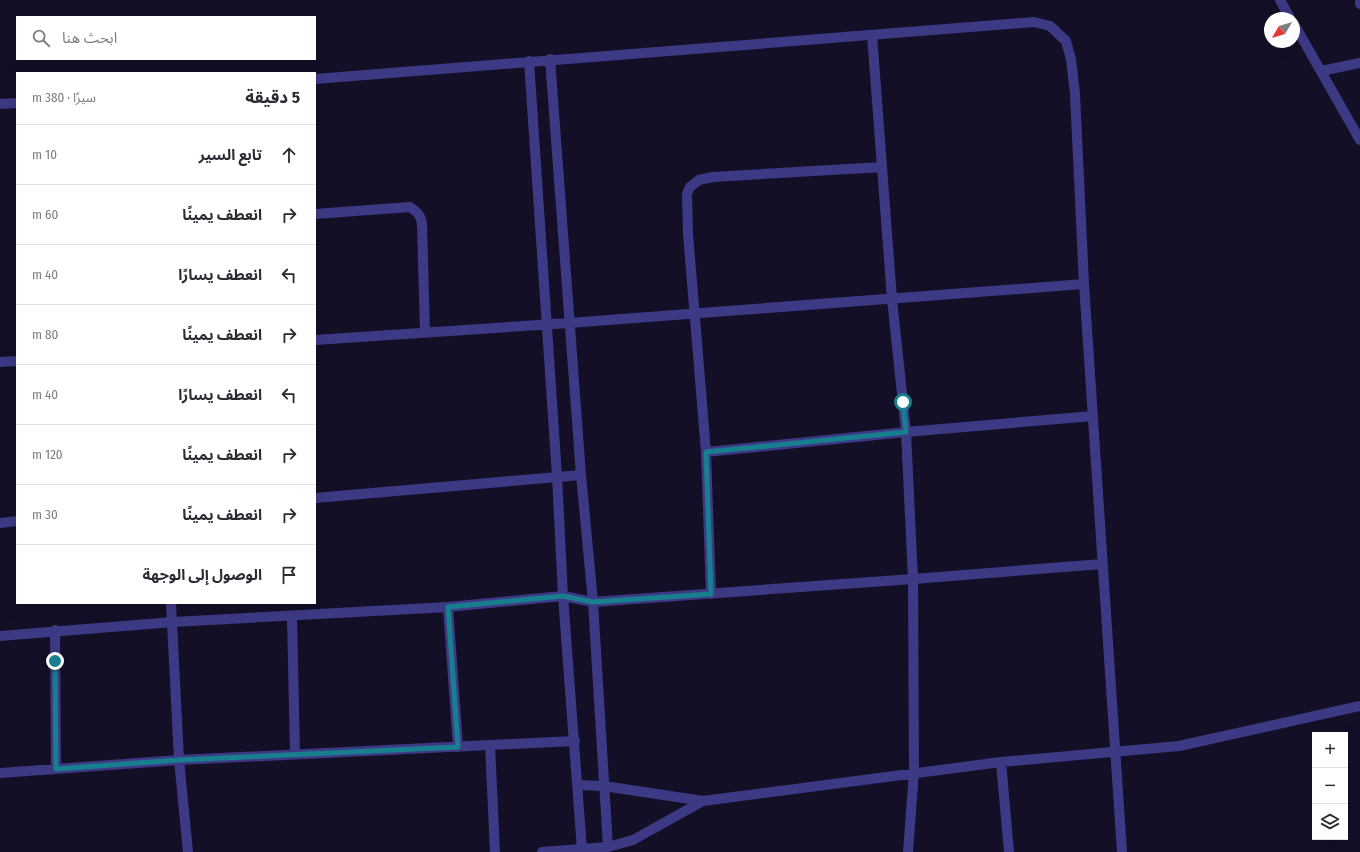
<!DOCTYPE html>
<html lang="ar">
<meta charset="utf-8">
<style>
:root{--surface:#fff;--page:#f7f7f7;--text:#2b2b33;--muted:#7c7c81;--line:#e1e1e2}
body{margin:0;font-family:"Fira Sans Condensed","Noto Sans Arabic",sans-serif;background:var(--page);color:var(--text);direction:rtl}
.controls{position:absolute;right:12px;bottom:12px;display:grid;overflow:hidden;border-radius:0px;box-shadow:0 4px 16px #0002}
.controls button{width:36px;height:36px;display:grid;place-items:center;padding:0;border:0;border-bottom:1px solid var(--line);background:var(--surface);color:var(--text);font:20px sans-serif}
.compass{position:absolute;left:1264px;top:12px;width:36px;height:36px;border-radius:50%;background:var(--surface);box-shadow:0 4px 16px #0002;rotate:232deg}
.stop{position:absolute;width:12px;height:12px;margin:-9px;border:3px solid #187f8f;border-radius:50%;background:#fff}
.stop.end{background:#187f8f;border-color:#fff;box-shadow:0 1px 4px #0008}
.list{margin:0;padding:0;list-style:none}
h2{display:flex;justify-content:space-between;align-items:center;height:52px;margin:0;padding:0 16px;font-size:17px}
h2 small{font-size:13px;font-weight:400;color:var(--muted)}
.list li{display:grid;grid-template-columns:26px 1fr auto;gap:12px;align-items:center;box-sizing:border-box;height:60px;padding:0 16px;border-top:1px solid var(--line)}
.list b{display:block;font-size:15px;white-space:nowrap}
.list em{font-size:13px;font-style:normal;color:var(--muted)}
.icon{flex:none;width:22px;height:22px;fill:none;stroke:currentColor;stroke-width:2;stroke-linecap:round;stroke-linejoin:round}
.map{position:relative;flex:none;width:1360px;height:852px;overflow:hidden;direction:ltr}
.search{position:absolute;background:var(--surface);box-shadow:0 4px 16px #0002;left:16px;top:16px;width:300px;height:44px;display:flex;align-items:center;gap:10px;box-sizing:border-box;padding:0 14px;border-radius:0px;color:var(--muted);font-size:15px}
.panel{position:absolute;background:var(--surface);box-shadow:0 4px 16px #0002;left:16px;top:72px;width:300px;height:532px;border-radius:0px;direction:rtl}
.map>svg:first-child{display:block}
</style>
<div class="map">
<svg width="1360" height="852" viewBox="0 0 1360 852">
<rect width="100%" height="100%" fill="#130f26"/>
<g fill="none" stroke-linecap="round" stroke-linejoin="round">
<!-- minor -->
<path stroke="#3d3a85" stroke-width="10" d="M1280,0L1290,18
M1360,0V4
M1294,24L1360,140
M872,35L892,299L906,432L913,579L914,772L908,852
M550,59L581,475L593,602L608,847
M529,61L557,476L563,596L582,850
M1321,71L1360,63
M315,79L1034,22L1050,26L1066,41L1071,59L1075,94L1084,284L1122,852
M0,104L17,103
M315,214L410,207C417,212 421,215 422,224L425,332
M315,340L569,323L1084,284
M0,362L17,361
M706,452L906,432L1093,416
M315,498L581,475
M0,523L17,521
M711,594L706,452L688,234L687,194L690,187L699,180L713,177L882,167
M171,603L179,760L188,852
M448,607L458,747
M292,616L295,754
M55,630L56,769
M0,636L173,622L448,607L563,596L593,602L913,579L1102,564
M490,745L495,852
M1001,762L1009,852
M0,773L179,760L575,741
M578,785L604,786L703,801L1001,762L1179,746L1360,706
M542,852L608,847L633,840L703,801"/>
</g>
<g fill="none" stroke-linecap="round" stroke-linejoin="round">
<!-- route -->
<path stroke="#187f8f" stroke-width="5" d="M55,661L56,769L179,760L458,747L448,607L563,596L593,602L711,594L706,452L906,432L903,402"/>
</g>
</svg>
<div class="controls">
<button>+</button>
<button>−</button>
<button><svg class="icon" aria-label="layers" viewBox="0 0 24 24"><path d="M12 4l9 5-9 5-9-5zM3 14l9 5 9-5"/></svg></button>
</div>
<svg class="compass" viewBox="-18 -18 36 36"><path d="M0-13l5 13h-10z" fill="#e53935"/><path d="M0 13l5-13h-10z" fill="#7c7c81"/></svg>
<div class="stop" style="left:903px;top:402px"></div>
<div class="stop end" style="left:55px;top:661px"></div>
<div class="search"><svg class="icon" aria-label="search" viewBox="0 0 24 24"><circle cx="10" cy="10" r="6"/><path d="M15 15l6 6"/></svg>ابحث هنا</div>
<section class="panel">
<h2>5 دقيقة<small>سيرًا · 380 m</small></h2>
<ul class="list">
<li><svg class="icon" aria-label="ahead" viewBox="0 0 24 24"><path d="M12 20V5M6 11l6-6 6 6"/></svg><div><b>تابع السير</b></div><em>10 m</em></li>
<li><svg class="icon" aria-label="right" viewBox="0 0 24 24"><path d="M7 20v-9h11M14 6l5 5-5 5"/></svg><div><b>انعطف يمينًا</b></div><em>60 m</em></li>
<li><svg class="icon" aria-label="left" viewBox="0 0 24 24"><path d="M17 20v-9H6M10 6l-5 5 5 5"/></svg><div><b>انعطف يسارًا</b></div><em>40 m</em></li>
<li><svg class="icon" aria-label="right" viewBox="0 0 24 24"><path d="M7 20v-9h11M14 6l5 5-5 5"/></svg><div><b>انعطف يمينًا</b></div><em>80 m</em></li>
<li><svg class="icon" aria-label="left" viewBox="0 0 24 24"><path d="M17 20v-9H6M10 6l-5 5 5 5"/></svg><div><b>انعطف يسارًا</b></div><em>40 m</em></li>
<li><svg class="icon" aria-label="right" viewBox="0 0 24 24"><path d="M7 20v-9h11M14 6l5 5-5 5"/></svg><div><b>انعطف يمينًا</b></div><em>120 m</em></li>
<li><svg class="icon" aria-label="right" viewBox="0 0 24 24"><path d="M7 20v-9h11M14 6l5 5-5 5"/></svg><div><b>انعطف يمينًا</b></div><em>30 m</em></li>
<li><svg class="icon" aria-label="arrive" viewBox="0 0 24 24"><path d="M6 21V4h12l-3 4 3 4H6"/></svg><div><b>الوصول إلى الوجهة</b></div></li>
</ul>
</section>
</div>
